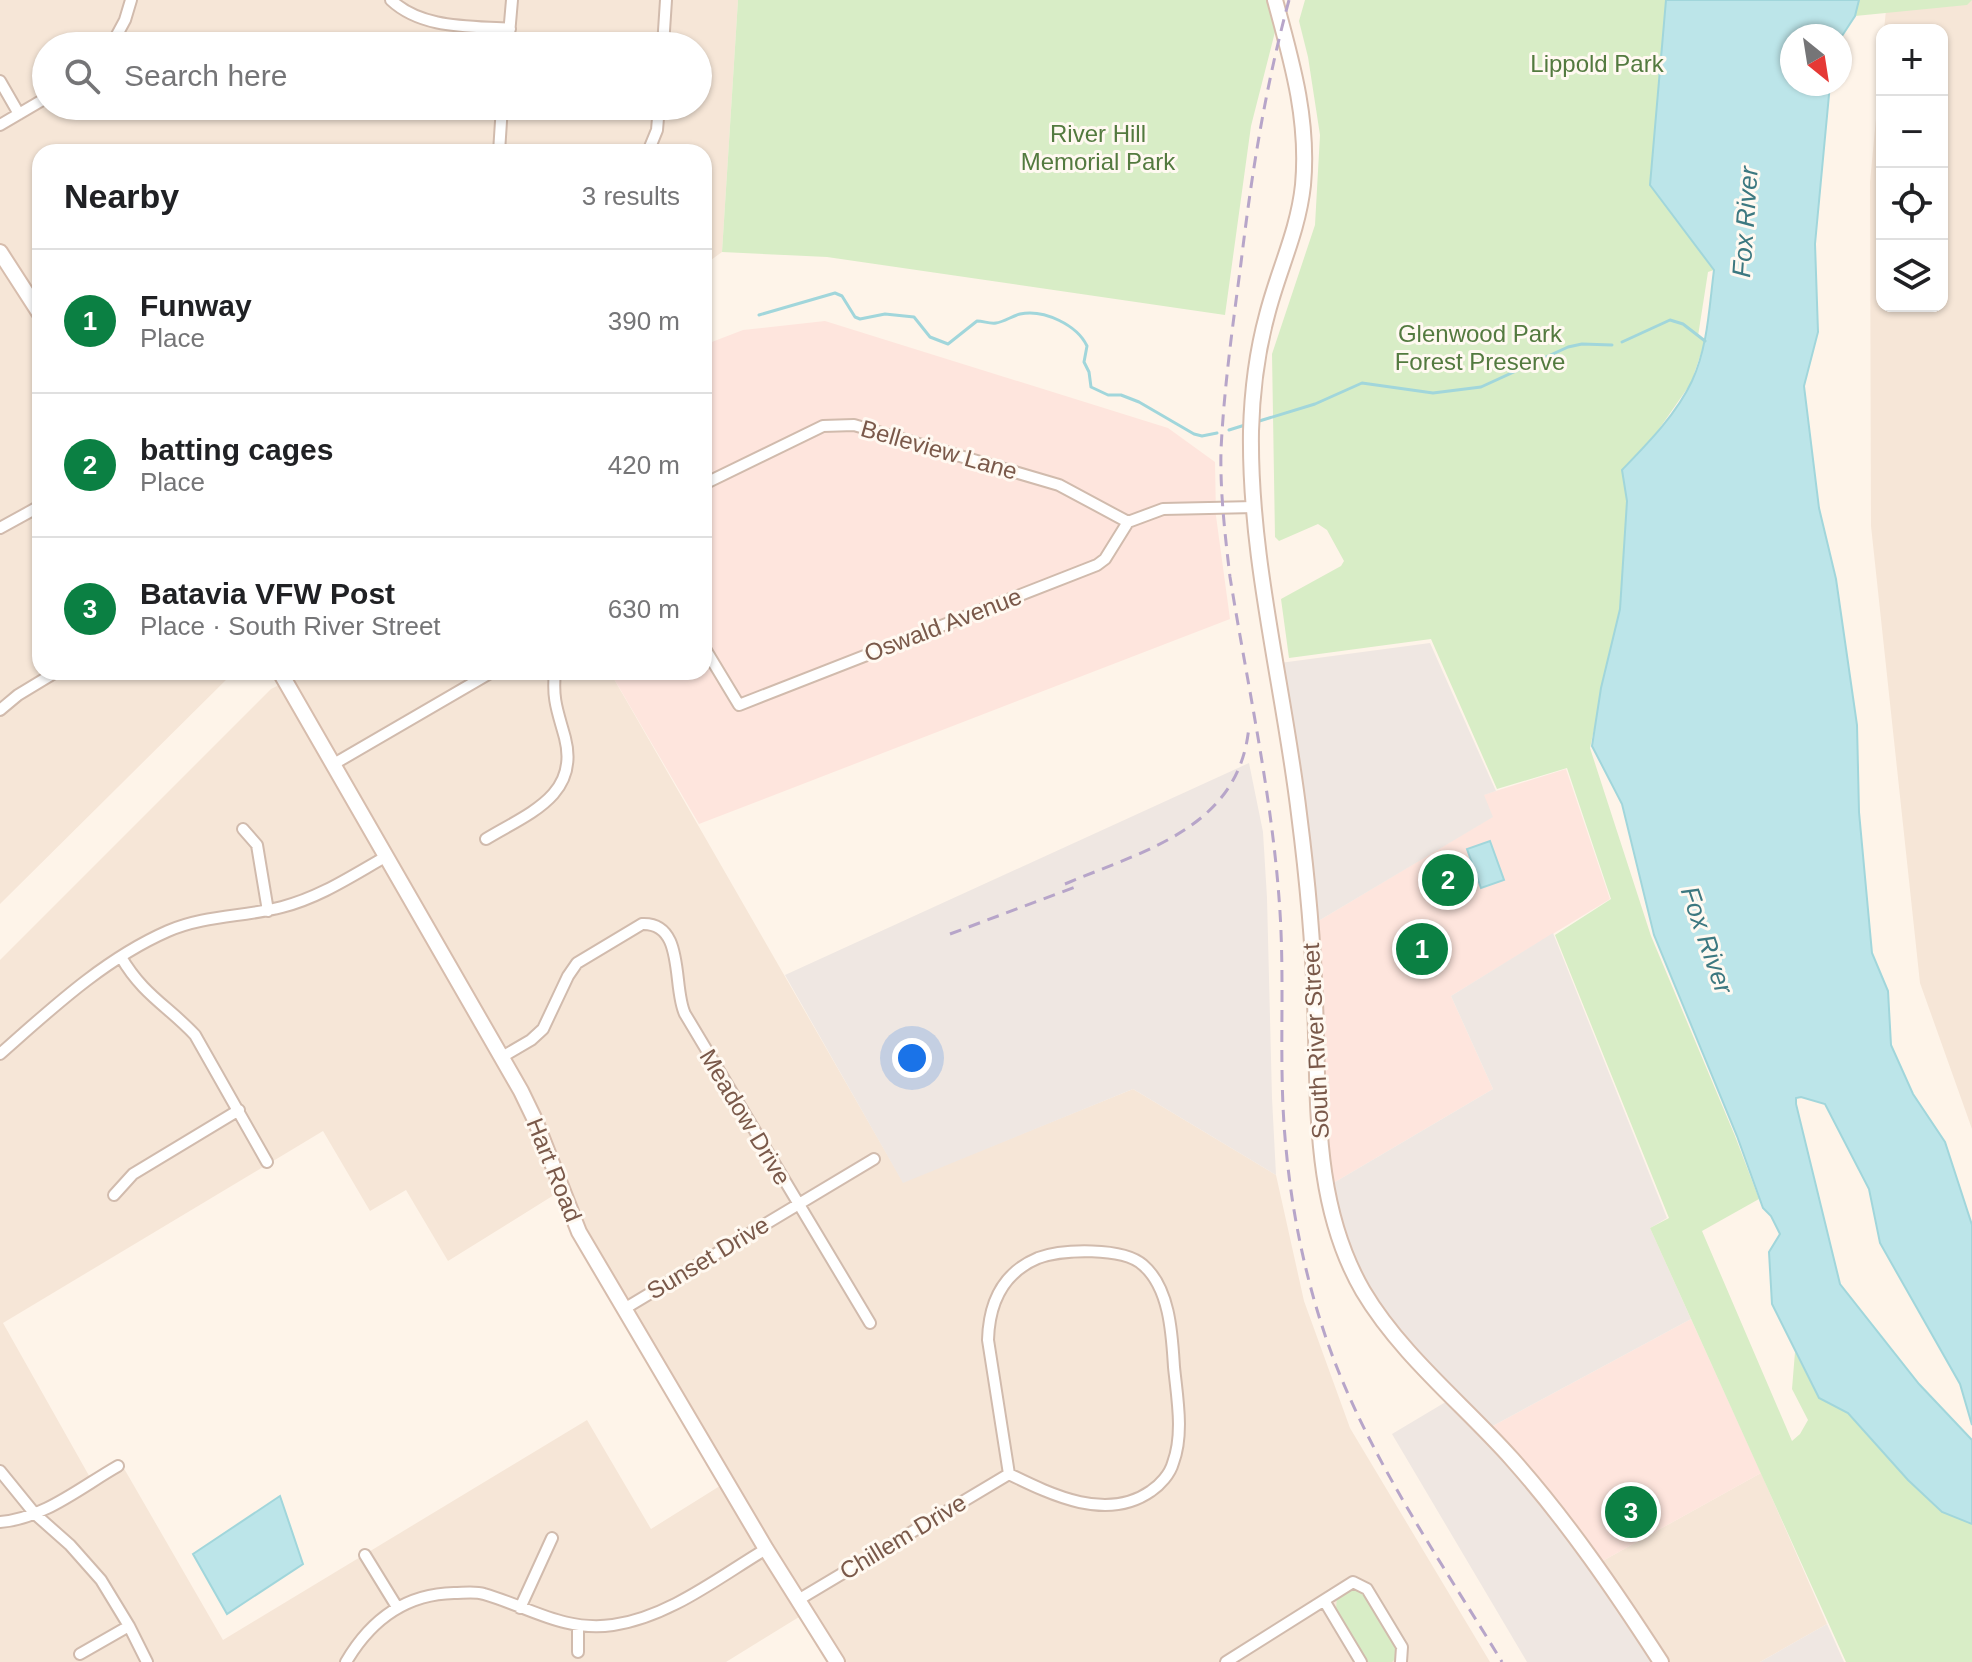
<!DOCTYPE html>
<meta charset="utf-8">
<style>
:root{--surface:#fff;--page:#f6f6f6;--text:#202124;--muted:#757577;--line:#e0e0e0;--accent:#0b8043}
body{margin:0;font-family:Arial,sans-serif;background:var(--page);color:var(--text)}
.controls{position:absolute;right:24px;top:24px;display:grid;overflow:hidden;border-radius:16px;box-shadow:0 2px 6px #0004}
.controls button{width:72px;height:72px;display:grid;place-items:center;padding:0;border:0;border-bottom:2px solid var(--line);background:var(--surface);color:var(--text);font:40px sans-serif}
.compass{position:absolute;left:1780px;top:24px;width:72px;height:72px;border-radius:50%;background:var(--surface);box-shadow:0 2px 6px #0004;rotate:150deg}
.you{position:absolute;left:912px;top:1058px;width:28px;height:28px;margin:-20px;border:6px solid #fff;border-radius:50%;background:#1a73e8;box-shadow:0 0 0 12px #1a73e833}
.badge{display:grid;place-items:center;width:52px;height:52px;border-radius:50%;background:var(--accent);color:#fff;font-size:26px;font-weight:700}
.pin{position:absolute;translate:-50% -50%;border:4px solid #fff;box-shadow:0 2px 8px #0006}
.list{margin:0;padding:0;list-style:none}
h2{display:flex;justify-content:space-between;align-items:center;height:104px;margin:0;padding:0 32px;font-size:34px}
h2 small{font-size:26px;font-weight:400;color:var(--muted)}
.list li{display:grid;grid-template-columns:52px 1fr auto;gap:24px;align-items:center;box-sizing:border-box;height:144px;padding:0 32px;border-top:2px solid var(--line)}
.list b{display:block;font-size:30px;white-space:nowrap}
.list p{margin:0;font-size:26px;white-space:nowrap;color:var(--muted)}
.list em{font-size:26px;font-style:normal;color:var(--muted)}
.icon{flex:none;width:44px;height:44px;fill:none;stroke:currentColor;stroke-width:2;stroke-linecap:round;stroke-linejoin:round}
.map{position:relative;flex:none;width:1972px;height:1662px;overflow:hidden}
.search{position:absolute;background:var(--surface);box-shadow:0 2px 6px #0004;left:32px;top:32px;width:680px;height:88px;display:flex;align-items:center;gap:20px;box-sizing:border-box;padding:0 28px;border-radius:44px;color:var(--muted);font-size:30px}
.panel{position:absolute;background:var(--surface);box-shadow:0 2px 6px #0004;left:32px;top:144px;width:680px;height:536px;border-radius:24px}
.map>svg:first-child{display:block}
</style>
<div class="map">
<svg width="1972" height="1662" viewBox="0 0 1972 1662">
<rect width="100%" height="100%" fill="#fef4e9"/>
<!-- residential -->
<path fill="#f6e6d7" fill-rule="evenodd" d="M0,0H738L722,252L704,265V152H40V672H234L0,904ZM46,46H698V106H46Z
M1887,0H1972V1129L1920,983L1871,526L1870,182L1882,55V306H1942V30H1884Z
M305,672H610L903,1182L1133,1089L1276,1175L1304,1301L1350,1428L1490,1662H826L799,1617L726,1662H0V960L271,689ZM323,1131L370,1211L406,1190L448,1261L554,1195L723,1484L651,1529L587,1420L223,1640L122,1465L92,1481L3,1323Z
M1761,1473L1827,1624L1760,1662H1669L1599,1563Z"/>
<!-- commercial -->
<path fill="#fee5dd" d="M825,321L1168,428L1215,462L1216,516L1230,619L699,824L610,672H704V345L743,330Z
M1566,769L1610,899L1451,996L1493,1089L1330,1185L1315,923L1492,817L1483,795Z
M1691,1319L1761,1473L1599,1563L1489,1428Z"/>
<!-- industrial -->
<path fill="#efe7e2" d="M1430,643L1496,791L1484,795L1493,817L1315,923L1280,663Z
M1249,763L1263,832L1267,898L1272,1098L1276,1175L1133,1089L903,1183L785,975Z
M1553,933L1667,1218L1650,1228L1691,1319L1489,1428L1395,1328L1368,1289L1347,1248L1330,1185L1493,1089L1451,996Z
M1449,1400L1507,1461L1576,1551L1651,1662H1527L1392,1434Z
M1827,1624L1844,1662H1760Z"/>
<!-- green -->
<path fill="#d8edc6" d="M738,0H1268L1276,28L1251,126L1225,315L827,257L722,252Z
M1305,0H1666L1650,185L1714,270L1708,272L1698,336L1705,341L1691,383L1657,432L1622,470L1627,500L1620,609L1590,748L1651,936L1735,1136L1759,1199L1702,1231L1792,1441L1800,1434L1808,1420L1792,1389L1795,1352L1819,1398L1848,1413L1908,1480L1942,1512L1972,1524V1662H1846L1650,1228L1669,1218L1555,935L1611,899L1567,768L1497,789L1431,639L1289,658L1281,599L1341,566L1344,561L1327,530L1318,524L1279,541L1275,537L1272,354L1315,225L1320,135L1308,57L1299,21Z
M1859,0H1972L1967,5L1855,16Z
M1354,1588L1364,1593L1397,1649L1398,1656L1392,1662H1367L1336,1609L1337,1597Z"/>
<!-- water -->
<path fill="#bce5e9" stroke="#a1d6db" stroke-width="2" d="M1666,0H1859L1855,16L1840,39V36H1792V84H1830L1815,244L1818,332L1804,386L1819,508L1836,579L1857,725L1859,812L1872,953L1888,991L1891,1045L1913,1094L1945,1142L1972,1225V1425L1960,1384L1880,1243L1869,1189L1825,1104L1801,1097L1796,1098V1104L1840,1284L1919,1384L1972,1440V1524L1942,1512L1908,1480L1848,1413L1819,1398L1772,1304L1769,1252L1780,1234L1771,1216L1763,1208L1737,1136L1654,935L1622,804L1592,746L1601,688L1620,609L1627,501L1622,470C1647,444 1676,415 1692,381C1708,346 1709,308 1714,270L1650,185Z
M1490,841L1504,880L1481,888L1467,849Z
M280,1496L303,1564L227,1614L193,1554Z"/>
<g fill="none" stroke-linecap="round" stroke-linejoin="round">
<!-- stream -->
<path stroke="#a1d6db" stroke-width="3" d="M759,315L835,293L842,296L855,317L860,319L885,314L914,317L930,337L948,344L977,321C984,321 989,324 996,323C1004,322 1012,316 1020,314C1044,309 1077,325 1087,346L1084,362L1089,372L1091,387L1108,395H1121L1139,402L1194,434L1202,436L1217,433
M1622,342L1670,320L1683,324L1705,341
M1256,422L1315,404L1362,383L1433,393L1481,387L1568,347L1582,344L1612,345
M1229,430L1245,425"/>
<defs>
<path id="street" d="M391,0C422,29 469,26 510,29
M111,46L125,20L131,0
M508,46L512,0
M663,46L666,0
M0,81L19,114
M0,125L46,98
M499,152L502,106
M648,152L657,130L659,106
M704,484L823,426L854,425L1059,485L1128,522
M1128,522L1163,509L1255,507
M0,528L40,506
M704,647L739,705L1097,565L1105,559L1128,522
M0,710L18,695L56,672
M332,765L492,672
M243,829L257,845L268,911
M486,839C527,814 580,796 565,738C558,712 552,700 555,672
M121,957C143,995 168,1006 195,1035L267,1162
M0,1054C51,1009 104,959 168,931C205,915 244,917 282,907C321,897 353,875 387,856
M502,1057L531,1040L543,1029L568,976L577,963L642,924C686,922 672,988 685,1014L870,1323
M114,1195L133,1174L239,1110
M624,1309L874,1159
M0,1471L35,1514L70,1545L101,1580L129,1626L147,1662
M0,1522C43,1519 81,1487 118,1466
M365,1555L397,1607
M798,1600L1009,1474L988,1340C989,1304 1002,1273 1038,1258C1062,1249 1123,1247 1143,1265C1170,1288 1172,1335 1174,1367C1177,1397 1184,1434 1173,1463C1170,1474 1160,1485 1151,1491C1107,1522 1052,1495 1009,1474
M1325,1602L1361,1662
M520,1608L552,1538
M578,1626V1652
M80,1654L129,1626
M346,1662C370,1621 405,1594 454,1593C463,1593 475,1591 484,1594C529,1607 564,1632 613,1625C669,1617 719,1577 766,1549
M1226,1662L1353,1582L1367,1589L1402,1647L1401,1662"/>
<path id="secondary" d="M1275,0C1292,62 1309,120 1303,185C1298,232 1278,271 1267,315C1257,352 1252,393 1251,431C1249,559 1284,687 1299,814C1307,876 1313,939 1315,1002C1319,1101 1312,1203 1363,1291C1401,1355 1463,1404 1512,1459C1568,1522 1615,1591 1661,1662
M0,252L40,314
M280,672L521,1091L535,1120L579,1232L766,1549L837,1662"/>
</defs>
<!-- street casing -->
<use href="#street" stroke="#d1bbad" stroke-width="14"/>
<!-- secondary casing -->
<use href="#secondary" stroke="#d7bdad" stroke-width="18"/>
<!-- street -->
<use href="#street" stroke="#fff" stroke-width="10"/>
<!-- secondary -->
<use href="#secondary" stroke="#fff" stroke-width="14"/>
<!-- rail -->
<path stroke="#b7a5c9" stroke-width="3" stroke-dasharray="12 8" stroke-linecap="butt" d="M1289,0C1265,89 1252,171 1241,263C1233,324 1224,387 1221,450C1220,492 1225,535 1230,577C1248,688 1273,800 1280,912C1285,991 1278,1070 1286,1148C1292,1213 1305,1276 1326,1338C1366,1454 1439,1558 1502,1662
M1065,884C1145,850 1240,828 1249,726
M950,934L1078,886"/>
</g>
<g text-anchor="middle" stroke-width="6" stroke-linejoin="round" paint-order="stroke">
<!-- park labels -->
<g font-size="24" fill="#537a3f" stroke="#fff9f1">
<text x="1597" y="72">Lippold Park</text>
<text x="1098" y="142">River Hill<tspan x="1098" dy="28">Memorial Park</tspan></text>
<text x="1480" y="342">Glenwood Park<tspan x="1480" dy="28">Forest Preserve</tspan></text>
</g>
<!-- street labels -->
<g font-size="24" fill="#7a594a" stroke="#fff9f1">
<text transform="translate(939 450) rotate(16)" y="8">Belleview Lane</text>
<text transform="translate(943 625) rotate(-21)" y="8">Oswald Avenue</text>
<text transform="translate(1316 1041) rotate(-93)" y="8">South River Street</text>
<text transform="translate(745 1117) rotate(59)" y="8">Meadow Drive</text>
<text transform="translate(554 1170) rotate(68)" y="8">Hart Road</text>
<text transform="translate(708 1258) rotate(-31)" y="8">Sunset Drive</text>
<text transform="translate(903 1537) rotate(-31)" y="8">Chillem Drive</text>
</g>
<!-- water labels -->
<g font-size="26" font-style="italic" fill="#3c7880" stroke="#fff9f1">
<text transform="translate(1745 222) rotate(-86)" y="9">Fox River</text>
<text transform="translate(1707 940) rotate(71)" y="9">Fox River</text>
</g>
</g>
</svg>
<div class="controls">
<button>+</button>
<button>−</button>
<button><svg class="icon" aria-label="locate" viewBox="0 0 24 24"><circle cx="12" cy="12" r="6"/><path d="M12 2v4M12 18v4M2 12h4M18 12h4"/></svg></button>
<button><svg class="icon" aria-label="layers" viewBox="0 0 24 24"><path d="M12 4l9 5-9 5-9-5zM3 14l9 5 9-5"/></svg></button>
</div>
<svg class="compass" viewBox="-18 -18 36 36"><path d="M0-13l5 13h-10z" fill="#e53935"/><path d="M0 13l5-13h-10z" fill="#757577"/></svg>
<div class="you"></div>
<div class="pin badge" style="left:1422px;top:949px">1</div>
<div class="pin badge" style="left:1448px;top:880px">2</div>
<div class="pin badge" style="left:1631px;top:1512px">3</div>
<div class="search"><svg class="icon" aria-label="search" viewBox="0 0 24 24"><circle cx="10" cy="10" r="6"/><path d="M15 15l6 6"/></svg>Search here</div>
<section class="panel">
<h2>Nearby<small>3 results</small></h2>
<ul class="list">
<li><span class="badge">1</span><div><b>Funway</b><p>Place</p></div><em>390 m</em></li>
<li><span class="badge">2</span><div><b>batting cages</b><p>Place</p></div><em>420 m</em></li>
<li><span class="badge">3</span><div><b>Batavia VFW Post</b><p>Place · South River Street</p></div><em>630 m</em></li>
</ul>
</section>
</div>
